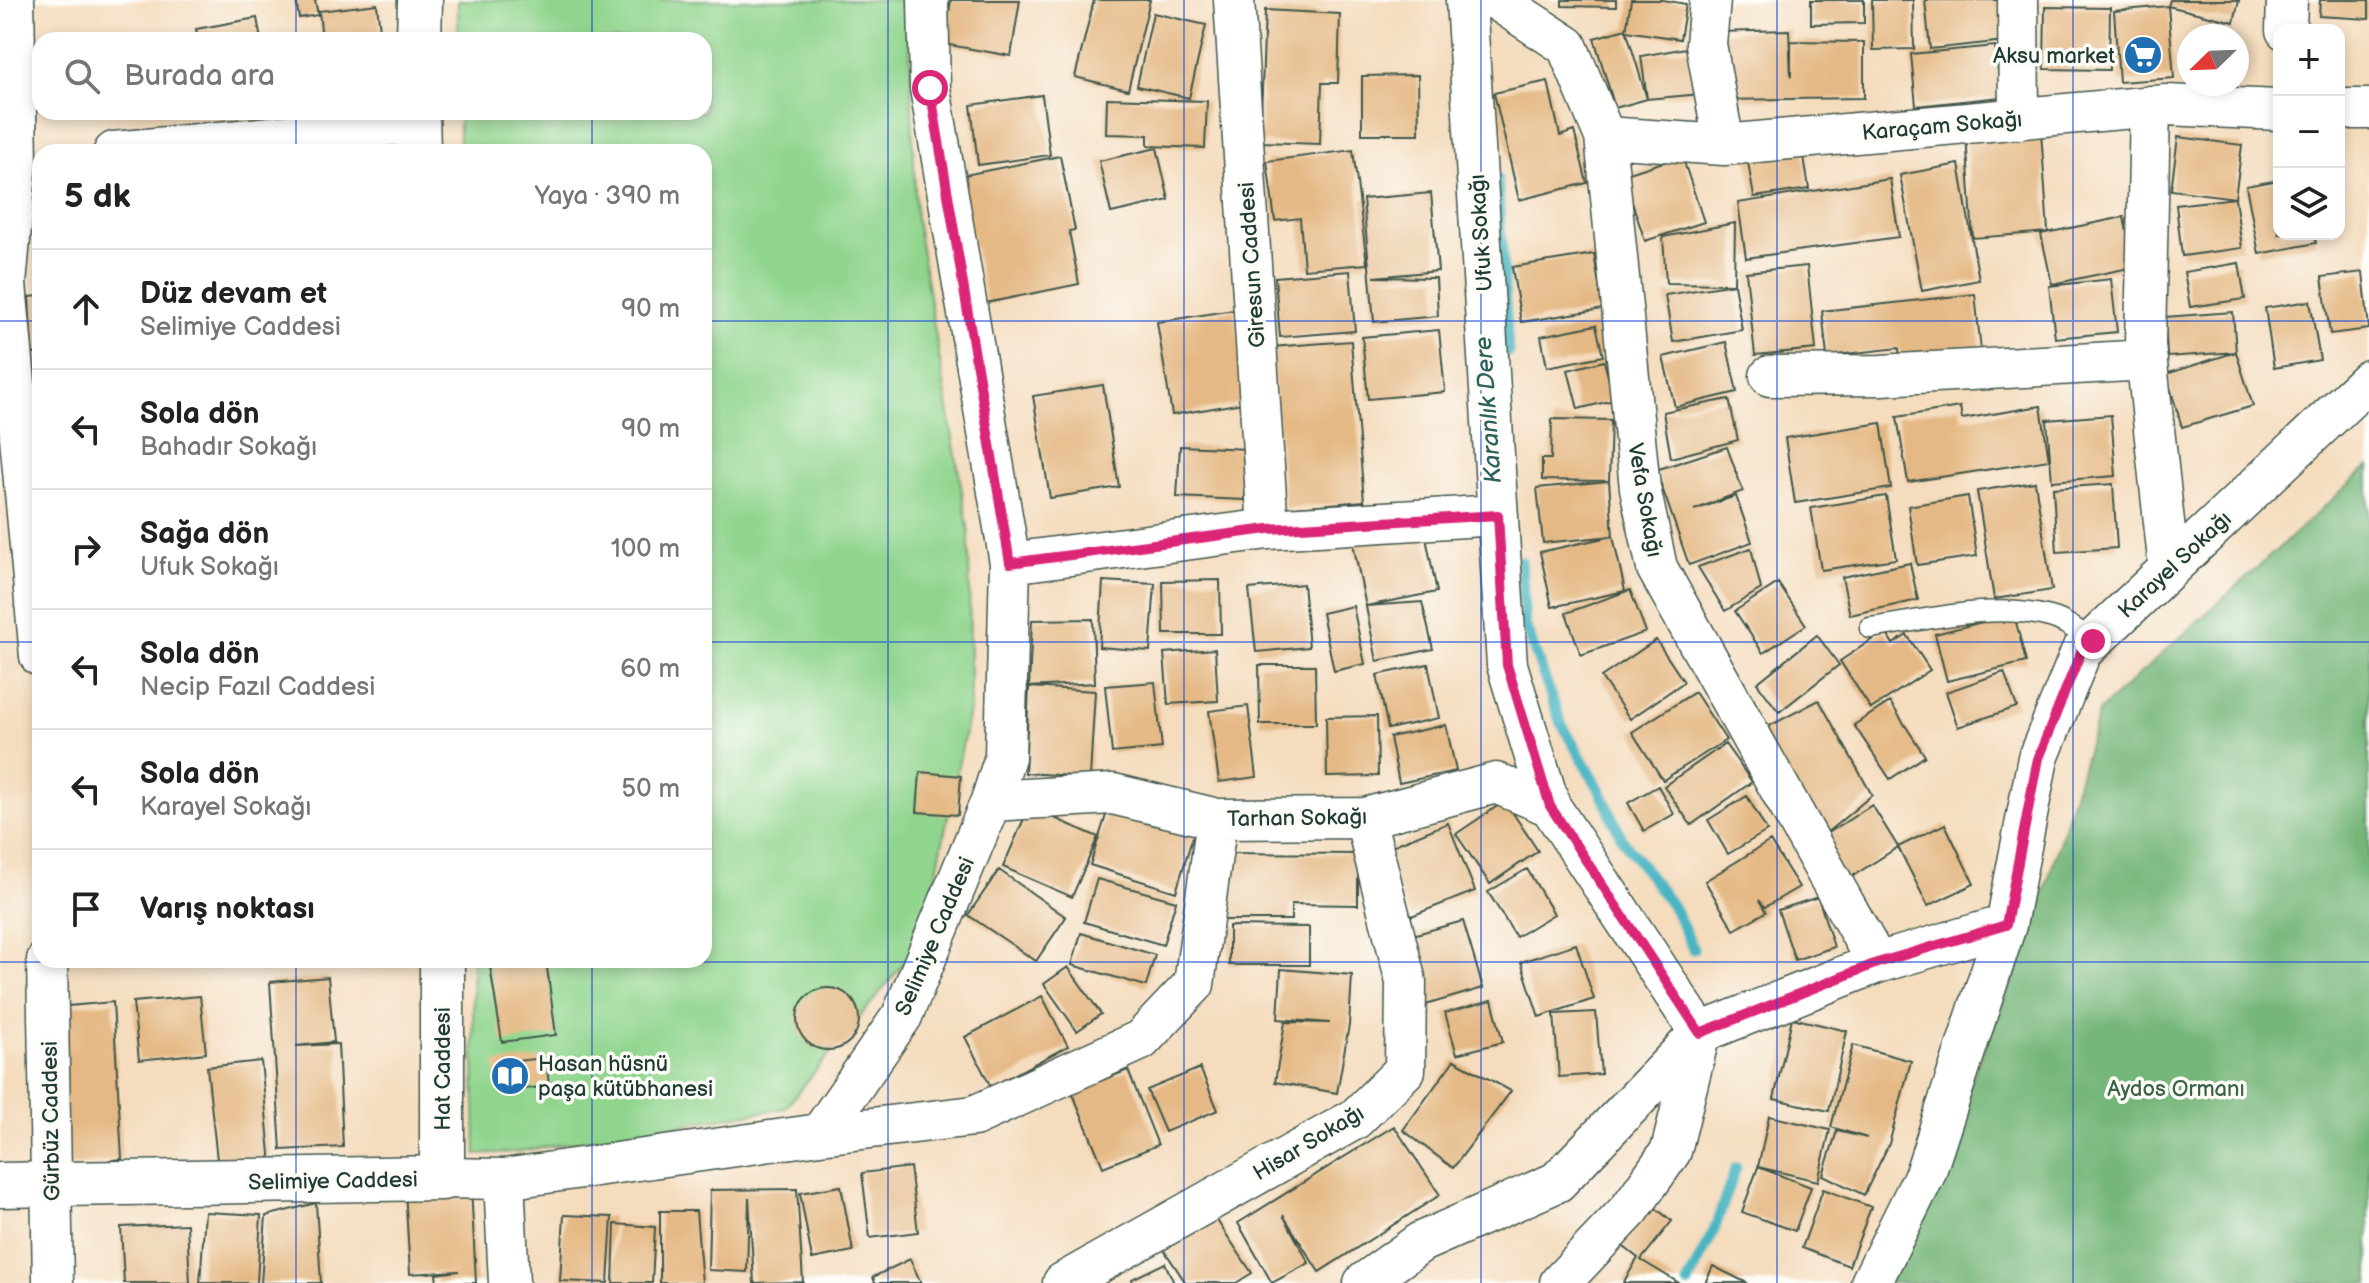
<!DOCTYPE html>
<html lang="tr">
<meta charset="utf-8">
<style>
:root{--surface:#fff;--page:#f2f2f2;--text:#222;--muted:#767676;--line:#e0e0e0}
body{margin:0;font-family:"Balsamiq Sans",sans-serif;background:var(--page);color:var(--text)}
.controls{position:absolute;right:24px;top:24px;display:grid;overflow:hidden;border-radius:16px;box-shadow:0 4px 12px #0003}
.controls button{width:72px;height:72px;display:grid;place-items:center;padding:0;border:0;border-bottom:2px solid var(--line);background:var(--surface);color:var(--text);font:40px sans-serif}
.compass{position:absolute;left:2177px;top:24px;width:72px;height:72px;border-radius:50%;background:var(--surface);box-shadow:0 4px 12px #0003;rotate:247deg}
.stop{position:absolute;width:24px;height:24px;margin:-18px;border:6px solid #db2777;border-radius:50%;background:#fff}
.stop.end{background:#db2777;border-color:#fff;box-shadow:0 2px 8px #0008}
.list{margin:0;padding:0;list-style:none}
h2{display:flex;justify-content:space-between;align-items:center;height:104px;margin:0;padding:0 32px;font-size:34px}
h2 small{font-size:26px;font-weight:400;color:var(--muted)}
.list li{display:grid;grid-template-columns:52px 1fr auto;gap:24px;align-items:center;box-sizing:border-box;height:120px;padding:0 32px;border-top:2px solid var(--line)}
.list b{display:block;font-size:30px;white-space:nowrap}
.list p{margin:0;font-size:26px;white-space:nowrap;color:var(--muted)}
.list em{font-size:26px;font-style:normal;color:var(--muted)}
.icon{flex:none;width:44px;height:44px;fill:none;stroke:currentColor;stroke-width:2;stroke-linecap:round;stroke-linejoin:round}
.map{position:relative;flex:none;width:2369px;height:1283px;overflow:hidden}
.search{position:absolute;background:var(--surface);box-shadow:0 4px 12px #0003;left:32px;top:32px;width:680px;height:88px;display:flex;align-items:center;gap:20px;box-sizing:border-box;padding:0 28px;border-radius:24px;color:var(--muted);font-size:30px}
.panel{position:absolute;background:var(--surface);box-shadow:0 4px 12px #0003;left:32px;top:144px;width:680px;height:824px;border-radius:24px}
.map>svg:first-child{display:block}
</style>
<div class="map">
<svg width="2369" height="1283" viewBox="0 0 2369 1283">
<rect width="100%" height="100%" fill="#fdfcf7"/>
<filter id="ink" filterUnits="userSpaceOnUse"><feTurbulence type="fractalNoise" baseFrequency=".0125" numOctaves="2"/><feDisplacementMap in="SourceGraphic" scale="16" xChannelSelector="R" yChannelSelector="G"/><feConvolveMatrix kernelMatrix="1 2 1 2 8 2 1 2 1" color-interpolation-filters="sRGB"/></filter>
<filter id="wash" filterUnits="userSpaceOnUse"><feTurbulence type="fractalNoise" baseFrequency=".006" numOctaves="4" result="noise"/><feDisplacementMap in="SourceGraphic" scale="32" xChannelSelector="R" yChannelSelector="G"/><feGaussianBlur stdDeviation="1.8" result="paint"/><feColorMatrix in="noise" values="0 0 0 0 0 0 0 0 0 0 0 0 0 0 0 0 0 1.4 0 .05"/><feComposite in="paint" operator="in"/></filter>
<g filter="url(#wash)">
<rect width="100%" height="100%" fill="#f4dcbd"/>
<!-- green -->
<path fill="#90d58e" stroke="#588961" stroke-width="2" d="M458,0H908L916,219L969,533L970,706L923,940L785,1108L515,1152L476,1154L472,960H704V152H459V112H704V40H458Z"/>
<!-- forest -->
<path fill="#74b679" stroke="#4a7a56" stroke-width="2" d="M2369,466V1283H1887L2031,936L2099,711Z"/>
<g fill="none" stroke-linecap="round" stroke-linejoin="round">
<!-- stream -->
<path stroke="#47b5c2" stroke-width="11" d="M1497,178L1508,352
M1521,561L1525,625L1561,723L1600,790L1622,839L1675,910L1693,949
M1688,1283L1714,1230L1736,1168"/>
</g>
<g id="blocks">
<!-- building -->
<path fill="#e5b985" d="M296,0H315L318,15L299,18Z
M951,0H1020L1011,56L944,44Z
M1094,0H1150L1128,90L1075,77Z
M1562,0H1616V7L1562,6Z
M1631,0H1663L1686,4L1680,39L1626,31Z
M1811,0H1864V23L1811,24Z
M1872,0H1913L1914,49L1873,50Z
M1925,0H2000L2005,41L1930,49Z
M2170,0H2239L2234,22L2168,6Z
M2320,0H2369V19L2319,16Z
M377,4L381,40H322L319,11Z
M2168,6L2174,78L2119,82L2114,11Z
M2045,7L2110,8L2109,70L2044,69Z
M1265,10L1340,14L1338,83H1322L1320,144L1260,142Z
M1153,13L1206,25L1189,98L1137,86Z
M257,18L261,40H198L196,29Z
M1626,29L1647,99L1615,108L1594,38Z
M1789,30L1791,77V41L1864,42V98L1721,100L1718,32Z
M1995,46L2001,97L1916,106L1911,54Z
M1692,47L1701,94L1647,99L1641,56Z
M1418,75L1419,134H1362V76Z
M1548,81L1560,136L1574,131L1587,183L1519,200L1494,93Z
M1042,95L1050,155L978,165L971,105Z
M1107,98L1207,101L1205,148L1148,146V135L1106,134Z
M2041,131L2048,232L1973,238L1966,135Z
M2178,137L2242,145L2235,198L2171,190Z
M1802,143L1809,189L1754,197L1746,151Z
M1157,148L1169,200L1111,213L1099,161Z
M1353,150L1367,264L1304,269L1300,218L1275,221L1267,161Z
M1060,156L1075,230L1069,231L1079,284L986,303L960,176Z
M1682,156L1704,222L1645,241L1623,175Z
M1959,164L1979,280L1922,291L1900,175Z
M1890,179L1899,237L1746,258L1738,203Z
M2279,180V234H2314L2316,243L2259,254L2246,186Z
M1431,193L1438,271L1374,277L1436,278L1438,316L1374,322L1363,199Z
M2235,198L2242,248L2182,256L2176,205Z
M2124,217L2134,267L2052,284L2041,234Z
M1735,223L1734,284L1742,330L1673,342L1665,295L1734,284L1666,283L1663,237Z
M1594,254L1603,309L1521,322L1512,267Z
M2239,263L2245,299L2190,307L2184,272Z
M1807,266L1816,349L1755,355L1746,272Z
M1350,271L1355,331L1280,337L1275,277Z
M2363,272L2369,329L2330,334L2322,277Z
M2111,279L2117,332L2055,338L2049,286Z
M1975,294L1981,351L1900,359L1899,348L1827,356L1822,311Z
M40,296V353L32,354L29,297Z
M2310,301L2320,360L2274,368L2265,308Z
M1234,310L1249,402L1172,415L1157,322Z
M2233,312L2236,352L2253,406L2182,427L2166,374L2236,352L2167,357L2165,317Z
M1596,325L1603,356L1547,367L1541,336Z
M1439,330L1445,392L1368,399L1362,337Z
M1351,341L1364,501L1285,508L1271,347Z
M1726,342L1737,392L1675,407L1663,357Z
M1604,361L1614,400L1578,409L1568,370Z
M40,367V405H38L33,368Z
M1103,385L1119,487L1050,498L1033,396Z
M1729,399L1738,440L1671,458L1663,412Z
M2041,406L2049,460L1908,482L1897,417L1960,407L1962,419Z
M2111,415L2116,476L2052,481L2047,420Z
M1552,419L1611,420L1609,481L1542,480V459H1551Z
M1881,423L1891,488L1795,503L1785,438Z
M1180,446L1248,449L1245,500L1177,497Z
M1727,447L1743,491L1694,510L1736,496L1752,542L1689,565L1656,470Z
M1609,481L1613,536L1625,591L1552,607L1540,552L1613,536L1543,543L1537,488Z
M2035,482L2052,590L1994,599L1977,491Z
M2113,484L2117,548L2057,552L2053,488Z
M1886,496L1896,559L1821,570L1811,508Z
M1968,496L1977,556L1917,565L1908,506Z
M1424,528L1437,592L1366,606L1422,602L1433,649L1377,661L1353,543Z
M1751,548L1761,589L1725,611L1698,567Z
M1910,563L1918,600L1850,615L1842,577Z
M1220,580L1221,634H1164L1163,581Z
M1103,581L1155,584L1150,651L1099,647Z
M1778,583L1806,625L1763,653L1735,611Z
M1303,584L1309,647L1256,652L1249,589Z
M1630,590L1646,632L1581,655L1566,613Z
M1353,606L1365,664L1334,671L1322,613Z
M2014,614L2026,662L1947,681L1935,634Z
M1093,619L1095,683L1029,687L1095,691L1090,777L1025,773L1029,687L1032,620Z
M1885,631L1893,644L1907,635L1930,670L1871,709L1840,661Z
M1817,635L1839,665L1779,712L1757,683Z
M1656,640L1684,682L1630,719L1601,677Z
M1215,649L1218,701L1168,704L1164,653Z
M1428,664L1439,718L1388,729L1377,675Z
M1259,665H1315L1316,724H1260Z
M2004,672L2017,707L1958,727L1946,692Z
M1155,682L1162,748L1112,753L1105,686Z
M1695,692L1726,740L1663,780L1632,732Z
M1819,700L1872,795L1819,839L1758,732Z
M1890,702L1925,756L1890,779L1854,725Z
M1248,706L1257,777L1219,782L1209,711Z
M1377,716L1378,776L1327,777L1326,717Z
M1446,725L1456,771L1399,783L1390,737Z
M1725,744L1752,782L1691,825L1664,786Z
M920,772L961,776L958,815L917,812Z
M1658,786L1674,814L1644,831L1628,803Z
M1747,796L1767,831L1728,854L1708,820Z
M1505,801L1538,851L1490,884L1456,834Z
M1872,805L1898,847L1845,881L1819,839Z
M1109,806L1194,832L1176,892L1090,865Z
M1029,807L1098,837L1072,897L1003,867Z
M1448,823L1475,891L1409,917L1382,850Z
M1945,824L1974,884L1928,906L1898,847Z
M1770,841L1799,887L1765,907L1759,900L1766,912L1734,930L1705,881Z
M1223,853L1358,854V905L1291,904V920H1222Z
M1527,869L1554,914L1516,937L1488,892Z
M999,870L1066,917L1036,961L968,915Z
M1097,879L1176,901L1163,945L1084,922Z
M1818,897L1834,947L1795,960L1778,910Z
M1463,921L1483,988L1422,1006L1402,938Z
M1229,926L1309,927V965H1229Z
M1081,933L1155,955L1146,986L1072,965Z
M1576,944L1594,999L1539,1017L1521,962Z
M489,960H546L556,1035L502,1042Z
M1068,967L1101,1014L1077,1031L1044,984Z
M1281,969L1352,975L1349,1025L1337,1093L1275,1082L1285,1022L1330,1023L1278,1019Z
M328,977L334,1042L296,1046L338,1044L343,1147L281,1150L270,982Z
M797 1019a31 31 0 1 1 62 0a31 31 0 1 1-62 0Z
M200,996L206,1053L139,1060L133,1002Z
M1042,996L1068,1046L991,1087L965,1037Z
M1492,1000L1503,1042L1457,1054L1445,1013Z
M113,1002L122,1159L66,1166L57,1007Z
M1596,1012L1601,1074L1559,1077L1554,1014Z
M1792,1018L1847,1031L1829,1111L1774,1099Z
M1853,1045L1911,1061L1889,1144L1864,1195L1823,1175L1837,1131L1867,1138L1831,1127Z
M546,1058L549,1086L498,1092L495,1063Z
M1454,1060L1511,1091L1453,1168L1403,1130Z
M261,1061L271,1164L218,1169L207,1067Z
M1200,1068L1218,1110L1165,1132L1147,1090Z
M1128,1070L1158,1145L1103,1167L1072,1092Z
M1769,1116L1830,1130L1818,1181L1758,1167L1811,1187L1795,1231L1742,1212L1758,1167Z
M1394,1126L1440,1195L1319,1272L1283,1215L1309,1263L1272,1283L1238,1223Z
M910,1167L918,1232L870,1238L862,1173Z
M471,1185L476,1283H437L436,1274L459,1271L410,1274L405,1189Z
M841,1186L853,1251L812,1259L800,1193Z
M797,1189L803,1282L754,1283L749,1198L747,1272L708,1270L710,1190Z
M1823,1189L1871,1207L1849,1266L1802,1248Z
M1646,1201L1672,1221L1641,1260L1679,1283H1623L1638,1258L1615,1240Z
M316,1203L321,1283H261L266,1216Z
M660,1211H696L702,1283H660Z
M205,1212L261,1215L257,1283H200Z
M1212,1213L1252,1273L1236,1283H1186L1162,1247Z
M564,1215L612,1217L608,1283L560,1281Z
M187,1224L190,1283H124L121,1227Z
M615,1224L655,1227L652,1283H613Z
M910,1259L921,1283H875L873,1277Z
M1165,1263L1174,1283H1133L1132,1279Z
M1713,1266L1747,1283H1705Z"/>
</g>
</g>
<g filter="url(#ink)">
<use href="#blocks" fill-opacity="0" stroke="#3f5549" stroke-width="2"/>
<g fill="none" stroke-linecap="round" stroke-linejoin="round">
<defs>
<path id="service" d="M1870,628C1928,620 1992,602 2050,617C2066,621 2079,632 2093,641"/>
<path id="minor" d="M14,0L17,161L6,284L40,656
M1234,0L1268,529
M1466,0L1507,665L1550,806L1700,1033L1671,1151L1630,1209L1560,1283
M1497,0L1567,46L1605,137L1640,488L1657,568L1877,963
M1710,0L1706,44L1724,145
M2018,0L2019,119
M2286,30L2287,0
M2150,106L2145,345L2169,569
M2339,109H2369
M1605,137L1724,145L2166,105L2279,110
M114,152L417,123
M1770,376L1881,375L2147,360
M1010,563L1268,529L1498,515
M991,801L1113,794L1217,819L1365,818L1496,783L1550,806
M47,960L53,1283
M820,1134L974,1116L1141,1040L1194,984L1217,819
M442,1178L504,1179L820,1134L902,1016L991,801L1005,757L1010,563L930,88L928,0
M504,1179L509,1283
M1063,1283L1355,1119L1405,1070L1406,982L1365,818
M1364,1283L1421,1242L1557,1182L1700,1033L1877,963L2006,925
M1871,1283L1925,1174L2006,925L2038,758L2081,652L2369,380"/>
<path id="tertiary" d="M419,40L420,0
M417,112L418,152
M0,1185L442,1178V960"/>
</defs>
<!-- service casing -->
<use href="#service" stroke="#3f5549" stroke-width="23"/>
<!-- minor casing -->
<use href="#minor" stroke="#3f5549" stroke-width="43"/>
<!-- tertiary casing -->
<use href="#tertiary" stroke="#3f5549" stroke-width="47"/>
<!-- service -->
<use href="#service" stroke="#fff" stroke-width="20"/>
<!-- minor -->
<use href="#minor" stroke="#fff" stroke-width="40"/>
<!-- tertiary -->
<use href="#tertiary" stroke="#fff" stroke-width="44"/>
</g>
</g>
<g fill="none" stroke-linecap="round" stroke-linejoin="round" filter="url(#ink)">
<!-- route -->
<path stroke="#db2777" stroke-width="10" d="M930,88L1010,563L1268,529L1498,515L1507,665L1550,806L1700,1033L1877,963L2006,925L2038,758L2081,652L2093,641"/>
</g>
<!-- grid -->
<path fill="none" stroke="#1d4ed8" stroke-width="2" stroke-opacity="0.55" d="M296,0V40M592,0V40M888,0V1283M1184,0V1283M1481,0V1283M1777,0V1283M2073,0V1283M296,112V152M592,112V152M0,321H40M704,321H2369M0,642H40M704,642H2369M296,960V1283M592,960V1283M0,962H2369"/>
<!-- icons -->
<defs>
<symbol id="supermarket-disc" viewBox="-11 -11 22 22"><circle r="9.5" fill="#1f6fb2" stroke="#fdfcf7"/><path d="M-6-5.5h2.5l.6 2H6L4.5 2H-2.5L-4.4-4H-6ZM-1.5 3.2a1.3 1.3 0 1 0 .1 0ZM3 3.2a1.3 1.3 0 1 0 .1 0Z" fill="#fff"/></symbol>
<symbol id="library-disc" viewBox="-11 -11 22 22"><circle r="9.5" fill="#1f6fb2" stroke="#fdfcf7"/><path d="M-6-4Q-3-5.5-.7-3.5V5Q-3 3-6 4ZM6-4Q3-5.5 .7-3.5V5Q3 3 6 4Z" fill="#fff"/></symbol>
</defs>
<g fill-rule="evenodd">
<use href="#supermarket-disc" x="2121" y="33" width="44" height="44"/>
<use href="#library-disc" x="488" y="1054" width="44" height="44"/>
</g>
<g text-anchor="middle" stroke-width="7" stroke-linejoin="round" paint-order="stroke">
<!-- poi labels -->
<g font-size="22" fill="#1f3d34" stroke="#fdfcf7" text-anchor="end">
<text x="2115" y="63">Aksu market</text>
<text x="538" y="1071" text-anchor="start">Hasan hüsnü<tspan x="538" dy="25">paşa kütübhanesi</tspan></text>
</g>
<!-- street labels -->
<g font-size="22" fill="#1f3d34" stroke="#fdfcf7">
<text transform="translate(1942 125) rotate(-5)" y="8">Karaçam Sokağı</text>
<text transform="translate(1480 233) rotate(-94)" y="8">Ufuk Sokağı</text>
<text transform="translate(1251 265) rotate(-94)" y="8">Giresun Caddesi</text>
<text transform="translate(1646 500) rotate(80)" y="8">Vefa Sokağı</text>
<text transform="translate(2174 564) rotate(-43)" y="8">Karayel Sokağı</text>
<text transform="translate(1297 817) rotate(-1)" y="8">Tarhan Sokağı</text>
<text transform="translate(934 936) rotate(-67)" y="8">Selimiye Caddesi</text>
<text transform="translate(442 1069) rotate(-90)" y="8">Hat Caddesi</text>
<text transform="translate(50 1121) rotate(-91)" y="8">Gürbüz Caddesi</text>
<text transform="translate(1308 1142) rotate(-31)" y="8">Hisar Sokağı</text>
<text transform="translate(333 1180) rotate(-1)" y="8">Selimiye Caddesi</text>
</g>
<!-- park labels -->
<g font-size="22" fill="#3b634a" stroke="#fdfcf7">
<text x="2176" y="1096">Aydos Ormanı</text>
</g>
<!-- water labels -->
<g font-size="24" font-style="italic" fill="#2b615f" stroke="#fdfcf7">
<text transform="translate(1488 410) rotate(-94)" y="8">Karanlık Dere</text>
</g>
</g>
</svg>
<div class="controls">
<button>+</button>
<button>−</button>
<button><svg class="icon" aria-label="layers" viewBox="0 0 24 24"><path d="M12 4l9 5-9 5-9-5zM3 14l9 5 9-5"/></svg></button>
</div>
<svg class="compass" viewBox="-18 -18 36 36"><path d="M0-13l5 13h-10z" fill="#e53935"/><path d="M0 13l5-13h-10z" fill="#767676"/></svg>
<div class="stop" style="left:930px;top:88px"></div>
<div class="stop end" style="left:2093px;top:641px"></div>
<div class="search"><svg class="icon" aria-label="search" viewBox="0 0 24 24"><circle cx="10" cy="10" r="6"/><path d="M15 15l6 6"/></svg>Burada ara</div>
<section class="panel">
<h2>5 dk<small>Yaya · 390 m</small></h2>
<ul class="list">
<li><svg class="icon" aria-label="ahead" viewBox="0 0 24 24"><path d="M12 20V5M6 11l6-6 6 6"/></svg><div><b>Düz devam et</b><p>Selimiye Caddesi</p></div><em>90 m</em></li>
<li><svg class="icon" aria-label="left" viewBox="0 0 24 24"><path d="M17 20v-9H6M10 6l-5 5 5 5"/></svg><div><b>Sola dön</b><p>Bahadır Sokağı</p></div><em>90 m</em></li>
<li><svg class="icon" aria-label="right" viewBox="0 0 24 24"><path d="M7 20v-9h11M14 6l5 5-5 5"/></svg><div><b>Sağa dön</b><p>Ufuk Sokağı</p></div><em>100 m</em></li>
<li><svg class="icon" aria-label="left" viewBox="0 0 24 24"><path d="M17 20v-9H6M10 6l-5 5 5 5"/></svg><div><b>Sola dön</b><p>Necip Fazıl Caddesi</p></div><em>60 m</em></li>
<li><svg class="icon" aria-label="left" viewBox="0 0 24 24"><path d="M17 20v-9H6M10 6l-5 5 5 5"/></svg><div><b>Sola dön</b><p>Karayel Sokağı</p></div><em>50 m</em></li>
<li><svg class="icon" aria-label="arrive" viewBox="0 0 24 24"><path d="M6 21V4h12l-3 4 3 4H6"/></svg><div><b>Varış noktası</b></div></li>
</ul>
</section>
</div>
